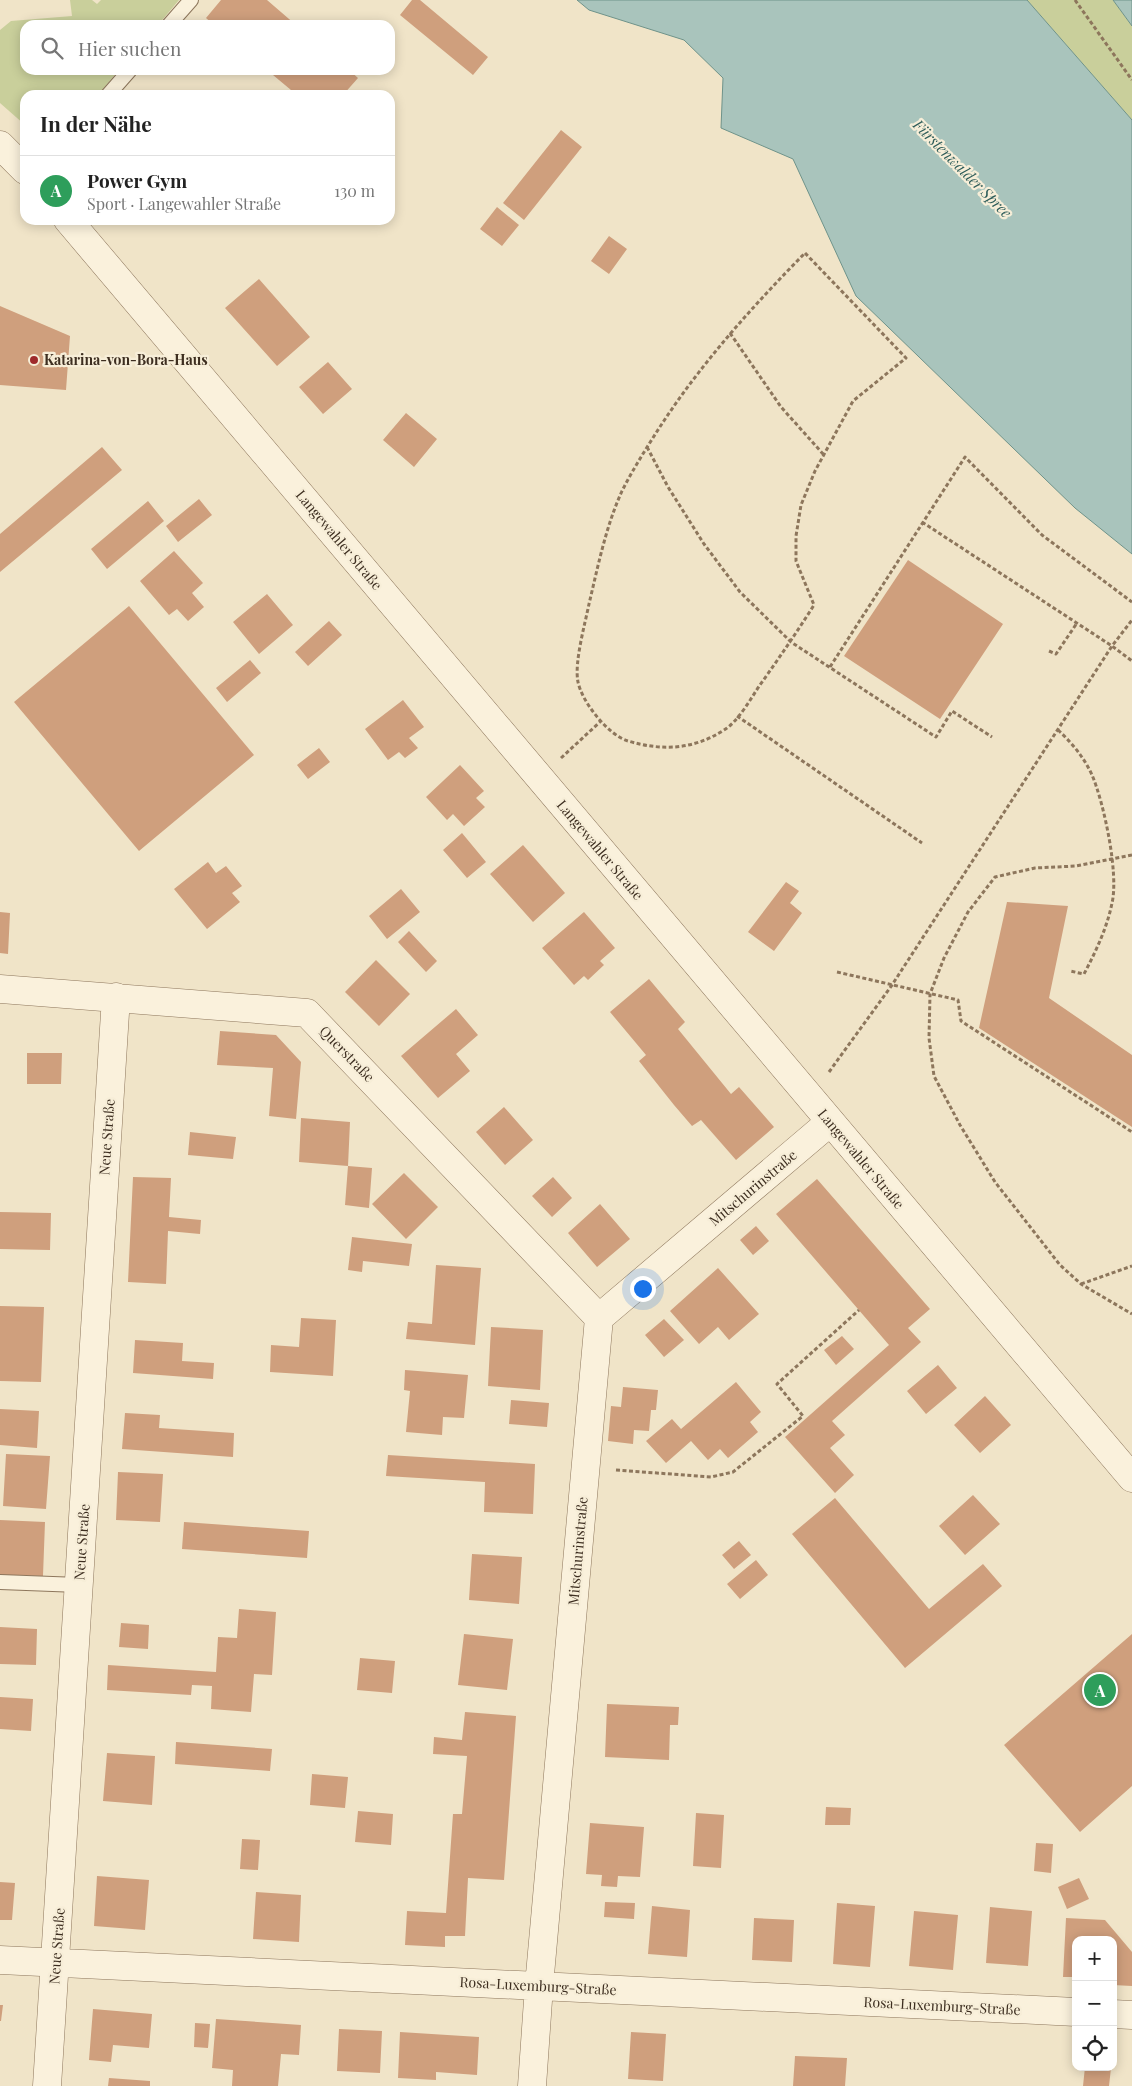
<!DOCTYPE html>
<html lang="de">
<meta charset="utf-8">
<style>
:root{--surface:#fff;--page:#f2f2f2;--text:#222;--muted:#767676;--line:#e0e0e0;--accent:#9e2a2b}
body{margin:0;font-family:"Playfair Display",serif;background:var(--page);color:var(--text)}
.controls{position:absolute;right:15px;bottom:15px;display:grid;overflow:hidden;border-radius:10px;box-shadow:0 2px 12px #0003}
.controls button{width:45px;height:45px;display:grid;place-items:center;padding:0;border:0;border-bottom:1px solid var(--line);background:var(--surface);color:var(--text);font:25px sans-serif}
.you{position:absolute;left:642px;top:1288px;width:18px;height:18px;margin:-12px;border:4px solid #fff;border-radius:50%;background:#1a73e8;box-shadow:0 0 0 8px #1a73e833}
.badge{display:grid;place-items:center;width:32px;height:32px;border-radius:50%;background:var(--accent);color:#fff;font-size:16px;font-weight:700}
.pin{position:absolute;translate:-50% -50%;border:2px solid #fff;box-shadow:0 1px 5px #0006}
.list{margin:0;padding:0;list-style:none}
h2{display:flex;justify-content:space-between;align-items:center;height:65px;margin:0;padding:0 20px;font-size:21px}
h2 small{font-size:16px;font-weight:400;color:var(--muted)}
.list li{display:grid;grid-template-columns:32px 1fr auto;gap:15px;align-items:center;box-sizing:border-box;height:70px;padding:0 20px;border-top:1px solid var(--line)}
.list b{display:block;font-size:19px;white-space:nowrap}
.list p{margin:0;font-size:16px;white-space:nowrap;color:var(--muted)}
.list em{font-size:16px;font-style:normal;color:var(--muted)}
.icon{flex:none;width:28px;height:28px;fill:none;stroke:currentColor;stroke-width:2;stroke-linecap:round;stroke-linejoin:round}
.map{position:relative;flex:none;width:1132px;height:2086px;overflow:hidden}
.search{position:absolute;background:var(--surface);box-shadow:0 2px 12px #0003;left:20px;top:20px;width:375px;height:55px;display:flex;align-items:center;gap:12px;box-sizing:border-box;padding:0 18px;border-radius:15px;color:var(--muted);font-size:19px}
.panel{position:absolute;background:var(--surface);box-shadow:0 2px 12px #0003;left:20px;top:90px;width:375px;height:135px;border-radius:15px}
.map>svg:first-child{display:block}
</style>
<div class="map">
<svg width="1132" height="2086" viewBox="0 0 1132 2086">
<rect width="100%" height="100%" fill="#f0e4c8"/>
<!-- green -->
<path fill="#c9cf9b" d="M70,0H92L97,4L101,0H179L158,25H25V70H119L98,95H25V125L0,103V30L11,21L72,16Z
M1027,0H1113L1132,26V120Z"/>
<!-- water -->
<path fill="#a9c4bc" stroke="#6f938a" d="M577,0H1027L1132,120V554L1075,508L856,296L793,159L721,128L723,78L684,40L589,10Z
M1113,0H1132V26Z"/>
<!-- building -->
<path fill="#cf9f7d" d="M221,0H267L296,25H214L206,18Z
M412,0H420L488,57L473,75L400,15Z
M267,70H349L358,78L343,95H297Z
M561,130L582,147L524,220L503,203Z
M497,207L519,225L502,246L480,229Z
M609,236L627,249L609,274L591,261Z
M259,279L310,337L277,366L225,308Z
M0,306L70,336L66,390L0,385Z
M328,362L352,389L323,414L299,387Z
M406,413L437,439L414,467L383,440Z
M102,447L122,470L0,572V534Z
M199,499L212,515L178,542L166,526Z
M148,501L164,521L107,569L91,549Z
M174,551L203,583L192,593L204,607L188,621L177,609L169,615L140,581Z
M908,560L1003,624L940,719L844,656Z
M267,594L293,625L259,654L233,622Z
M129,606L254,755L139,851L14,702Z
M329,621L342,635L308,666L295,652Z
M250,660L261,673L227,702L216,688Z
M403,700L424,727L409,738L418,748L405,758L399,752L388,760L365,729Z
M319,748L330,762L308,779L297,765Z
M460,765L484,791L476,798L485,807L464,826L453,814L447,820L426,797Z
M462,833L486,862L467,878L443,850Z
M523,845L565,893L533,922L490,874Z
M208,862L216,873L226,866L242,886L232,893L240,902L207,929L174,889Z
M786,882L799,891L790,903L802,913L774,951L748,932Z
M401,889L420,912L387,939L369,916Z
M1007,902L1068,906L1049,998L1132,1055V1127L979,1028Z
M0,912L10,913L8,954L0,953Z
M584,912L615,948L600,961L604,965L588,980L584,976L574,985L542,948Z
M409,931L437,961L426,972L398,942Z
M376,960L410,994L379,1026L345,992Z
M649,979L685,1022L678,1029L731,1094L739,1087L774,1127L736,1160L701,1120L692,1126L674,1105L639,1061L646,1055L610,1012Z
M456,1009L478,1035L456,1054L470,1071L438,1098L401,1056Z
M220,1031L276,1035L301,1062L296,1119L269,1116L273,1068L217,1065Z
M27,1053H62L61,1084H27Z
M504,1107L533,1140L505,1165L476,1132Z
M301,1118L350,1122L348,1166L372,1168L369,1208L345,1205L348,1166L299,1162Z
M190,1132L236,1137L233,1159L188,1155Z
M404,1173L438,1207L406,1239L372,1204Z
M133,1177L171,1178L169,1217L201,1220L200,1234L168,1231L166,1284L128,1282Z
M553,1177L572,1198L552,1217L532,1196Z
M817,1179L930,1309L908,1328L921,1342L832,1421L845,1435L830,1448L854,1475L835,1493L785,1437L889,1345L776,1214Z
M600,1204L630,1239L597,1267L568,1233Z
M0,1212L51,1213L50,1250L0,1249Z
M756,1226L769,1241L753,1255L740,1240Z
M352,1237L412,1244L409,1266L363,1261L362,1272L348,1270Z
M436,1265L481,1268L475,1345L406,1339L408,1322L432,1324Z
M718,1268L759,1314L729,1340L718,1327L699,1344L670,1311Z
M0,1306L44,1307L41,1382L0,1381Z
M301,1318L336,1320L333,1376L270,1372L271,1345L299,1347Z
M664,1319L684,1340L664,1357L645,1335Z
M491,1327L543,1330L540,1390L488,1386Z
M842,1336L854,1349L836,1365L824,1350Z
M135,1340L183,1343L182,1361L214,1363L213,1379L133,1373Z
M938,1365L957,1388L926,1414L907,1391Z
M405,1370L468,1375L464,1418L443,1417L442,1435L406,1432L410,1391L404,1390Z
M736,1382L761,1412L750,1422L758,1432L728,1458L720,1449L708,1460L691,1441L666,1463L646,1441L672,1419L681,1429Z
M623,1387L658,1390L656,1410H651L649,1431L634,1430L633,1444L608,1441L611,1406L621,1407Z
M985,1396L1011,1425L980,1453L954,1425Z
M511,1400L549,1403L547,1427L509,1424Z
M0,1409L39,1411L37,1448L0,1445Z
M125,1413L160,1415L159,1428L234,1433L233,1457L122,1449Z
M6,1454L50,1456L46,1509L3,1506Z
M388,1455L535,1464L533,1514L484,1512L485,1482L386,1476Z
M118,1472L163,1474L160,1522L116,1520Z
M973,1495L1000,1524L965,1555L939,1526Z
M835,1498L929,1609L983,1564L1002,1586L905,1668L792,1534Z
M0,1520L45,1522L43,1576L0,1575Z
M184,1522L309,1531L307,1558L182,1549Z
M739,1541L751,1555L734,1569L722,1555Z
M472,1554L522,1557L519,1604L469,1600Z
M756,1560L768,1575L740,1599L727,1584Z
M239,1609L276,1612L272,1675L254,1674L251,1712L211,1709L212,1686L192,1685L191,1695L107,1690L108,1665L216,1672L218,1637L237,1638Z
M121,1623L149,1625L148,1649L119,1647Z
M0,1627L37,1629L36,1665L0,1664Z
M464,1634L513,1639L507,1690L458,1685Z
M1132,1634V1786L1080,1832L1004,1745Z
M360,1658L395,1661L392,1693L357,1690Z
M0,1697L33,1699L31,1731L0,1729Z
M607,1704L679,1707L678,1725H670L669,1760L605,1757Z
M465,1712L516,1716L504,1880L468,1878L465,1936H445V1947L405,1945L407,1911L446,1913L453,1814H462L467,1756L433,1754L434,1737L462,1740Z
M176,1742L272,1749L270,1771L175,1764Z
M107,1753L155,1756L152,1805L103,1801Z
M312,1774L348,1777L345,1808L310,1805Z
M826,1807L851,1808L850,1825H825Z
M358,1811L393,1814L391,1845L355,1842Z
M696,1813L724,1815L721,1868L693,1866Z
M590,1823L644,1827L640,1877L618,1876L617,1887L601,1886L602,1875L586,1874Z
M242,1839L260,1840L258,1870L240,1869Z
M1036,1843L1053,1844L1051,1873L1034,1871Z
M97,1876L149,1880L145,1930L94,1926Z
M1079,1878L1089,1899L1067,1909L1058,1887Z
M0,1882L15,1883L12,1920H0Z
M256,1892L301,1895L299,1942L253,1939Z
M605,1902L635,1903L634,1919L604,1917Z
M837,1903L875,1906L870,1967L833,1964Z
M652,1906L690,1910L687,1957L648,1954Z
M990,1907L1032,1911L1028,1966L986,1963Z
M914,1911L958,1915L953,1970L909,1966Z
M754,1918L794,1920L792,1962L752,1960Z
M1066,1918L1105,1920L1132,1952V1986L1113,1985V1940H1076V1977H1063Z
M0,2005H3L1,2021H0Z
M93,2009L152,2014L149,2048L113,2045L111,2062L89,2060Z
M216,2019L301,2025L299,2055L281,2054L278,2086H232L233,2070L212,2068Z
M195,2023L210,2024L208,2048L194,2047Z
M339,2029L382,2031L380,2073L337,2071Z
M400,2032L479,2037L477,2075L436,2072V2080L398,2078Z
M631,2032L666,2034L663,2081L628,2079Z
M795,2056L847,2058L845,2086H793Z
M1085,2067L1111,2068L1109,2086H1083Z
M109,2078L150,2081V2086H108Z"/>
<g fill="none" stroke-linecap="round" stroke-linejoin="round">
<defs>
<path id="service" d="M169,25L191,0
M108,95L130,70
M0,1582L79,1585"/>
<path id="minor" d="M0,989L307,1013L599,1318
M0,1960L1076,2012
M1113,2014L1132,2015
M47,2086L116,997
M532,2086L539,1986L599,1318L830,1122"/>
<path id="tertiary" d="M0,145L25,170
M68,220L1132,1478"/>
</defs>
<!-- service casing -->
<use href="#service" stroke="#8d765c" stroke-width="16"/>
<!-- minor casing -->
<use href="#minor" stroke="#8d765c" stroke-width="29"/>
<!-- tertiary casing -->
<use href="#tertiary" stroke="#8d765c" stroke-width="29"/>
<!-- path -->
<path stroke="#8d765c" stroke-width="3" stroke-dasharray="4 2.5" stroke-linecap="butt" d="M1075,0L1132,80
M805,253L906,358L853,401L815,471L801,505L796,536V561L814,605C797,632 779,658 760,685C751,698 738,722 724,730C693,750 662,751 628,741C608,735 582,702 578,682C574,663 585,624 589,604C598,566 606,526 622,491C632,471 644,452 656,433C698,367 750,309 805,253Z
M730,333L781,407L824,455
M647,447L668,487L704,544L740,592L791,642L936,737L952,711L992,737
M922,522L1112,646L1132,661
M1049,651L1056,654L1077,623
M830,667L965,457L1042,535L1132,602
M737,716L922,843
M1058,730C1071,742 1084,757 1092,775C1104,803 1119,874 1112,903C1107,928 1096,951 1084,974L1070,971
M561,758L601,721
M1132,855L1076,866L1035,868L995,877L968,912L944,958L930,994L929,1038L934,1076L960,1125L995,1182L1060,1265L1081,1284L1132,1314
M837,972L958,1000L961,1021L1132,1132
M829,1072L892,985L1112,646L1132,620
M1081,1284L1132,1266
M616,1470L711,1477L733,1472L803,1416L777,1384L859,1310"/>
<!-- service -->
<use href="#service" stroke="#faf1dc" stroke-width="14"/>
<!-- minor -->
<use href="#minor" stroke="#faf1dc" stroke-width="28"/>
<!-- tertiary -->
<use href="#tertiary" stroke="#faf1dc" stroke-width="28"/>
</g>
<!-- markers -->
<circle fill="#9e2a2b" stroke="#f7eed8" stroke-width="2" cx="34" cy="360" r="5"/>
<g text-anchor="middle" stroke-width="4.5" stroke-linejoin="round" paint-order="stroke">
<!-- poi labels -->
<g font-size="14" font-weight="bold" fill="#3d2e20" stroke="#f7eed8" text-anchor="start">
<text x="44" y="365">Katarina-von-Bora-Haus</text>
</g>
<!-- street labels -->
<g font-size="14" fill="#3d2e20" stroke="#f7eed8">
<text transform="translate(339 540) rotate(50)" y="5">Langewahler Straße</text>
<text transform="translate(600 850) rotate(50)" y="5">Langewahler Straße</text>
<text transform="translate(347 1054) rotate(46)" y="5">Querstraße</text>
<text transform="translate(107 1137) rotate(-86)" y="5">Neue Straße</text>
<text transform="translate(861 1159) rotate(50)" y="5">Langewahler Straße</text>
<text transform="translate(753 1188) rotate(-40)" y="5">Mitschurinstraße</text>
<text transform="translate(82 1542) rotate(-86)" y="5">Neue Straße</text>
<text transform="translate(578 1551) rotate(-85)" y="5">Mitschurinstraße</text>
<text transform="translate(57 1946) rotate(-86)" y="5">Neue Straße</text>
<text transform="translate(538 1986) rotate(3)" y="5">Rosa-Luxemburg-Straße</text>
<text transform="translate(942 2006) rotate(3)" y="5">Rosa-Luxemburg-Straße</text>
</g>
<!-- water labels -->
<g font-size="15" font-style="italic" fill="#2f5d5a" stroke="#f7eed8">
<text transform="translate(962 169) rotate(45)" y="5">Fürstenwalder Spree</text>
</g>
</g>
</svg>
<div class="controls">
<button>+</button>
<button>−</button>
<button><svg class="icon" aria-label="locate" viewBox="0 0 24 24"><circle cx="12" cy="12" r="6"/><path d="M12 2v4M12 18v4M2 12h4M18 12h4"/></svg></button>
</div>
<div class="you"></div>
<div class="pin badge" style="left:1100px;top:1690px;background:#2e9e5b">A</div>
<div class="search"><svg class="icon" aria-label="search" viewBox="0 0 24 24"><circle cx="10" cy="10" r="6"/><path d="M15 15l6 6"/></svg>Hier suchen</div>
<section class="panel">
<h2>In der Nähe<small></small></h2>
<ul class="list">
<li><span class="badge" style="background:#2e9e5b">A</span><div><b>Power Gym</b><p>Sport · Langewahler Straße</p></div><em>130 m</em></li>
</ul>
</section>
</div>
